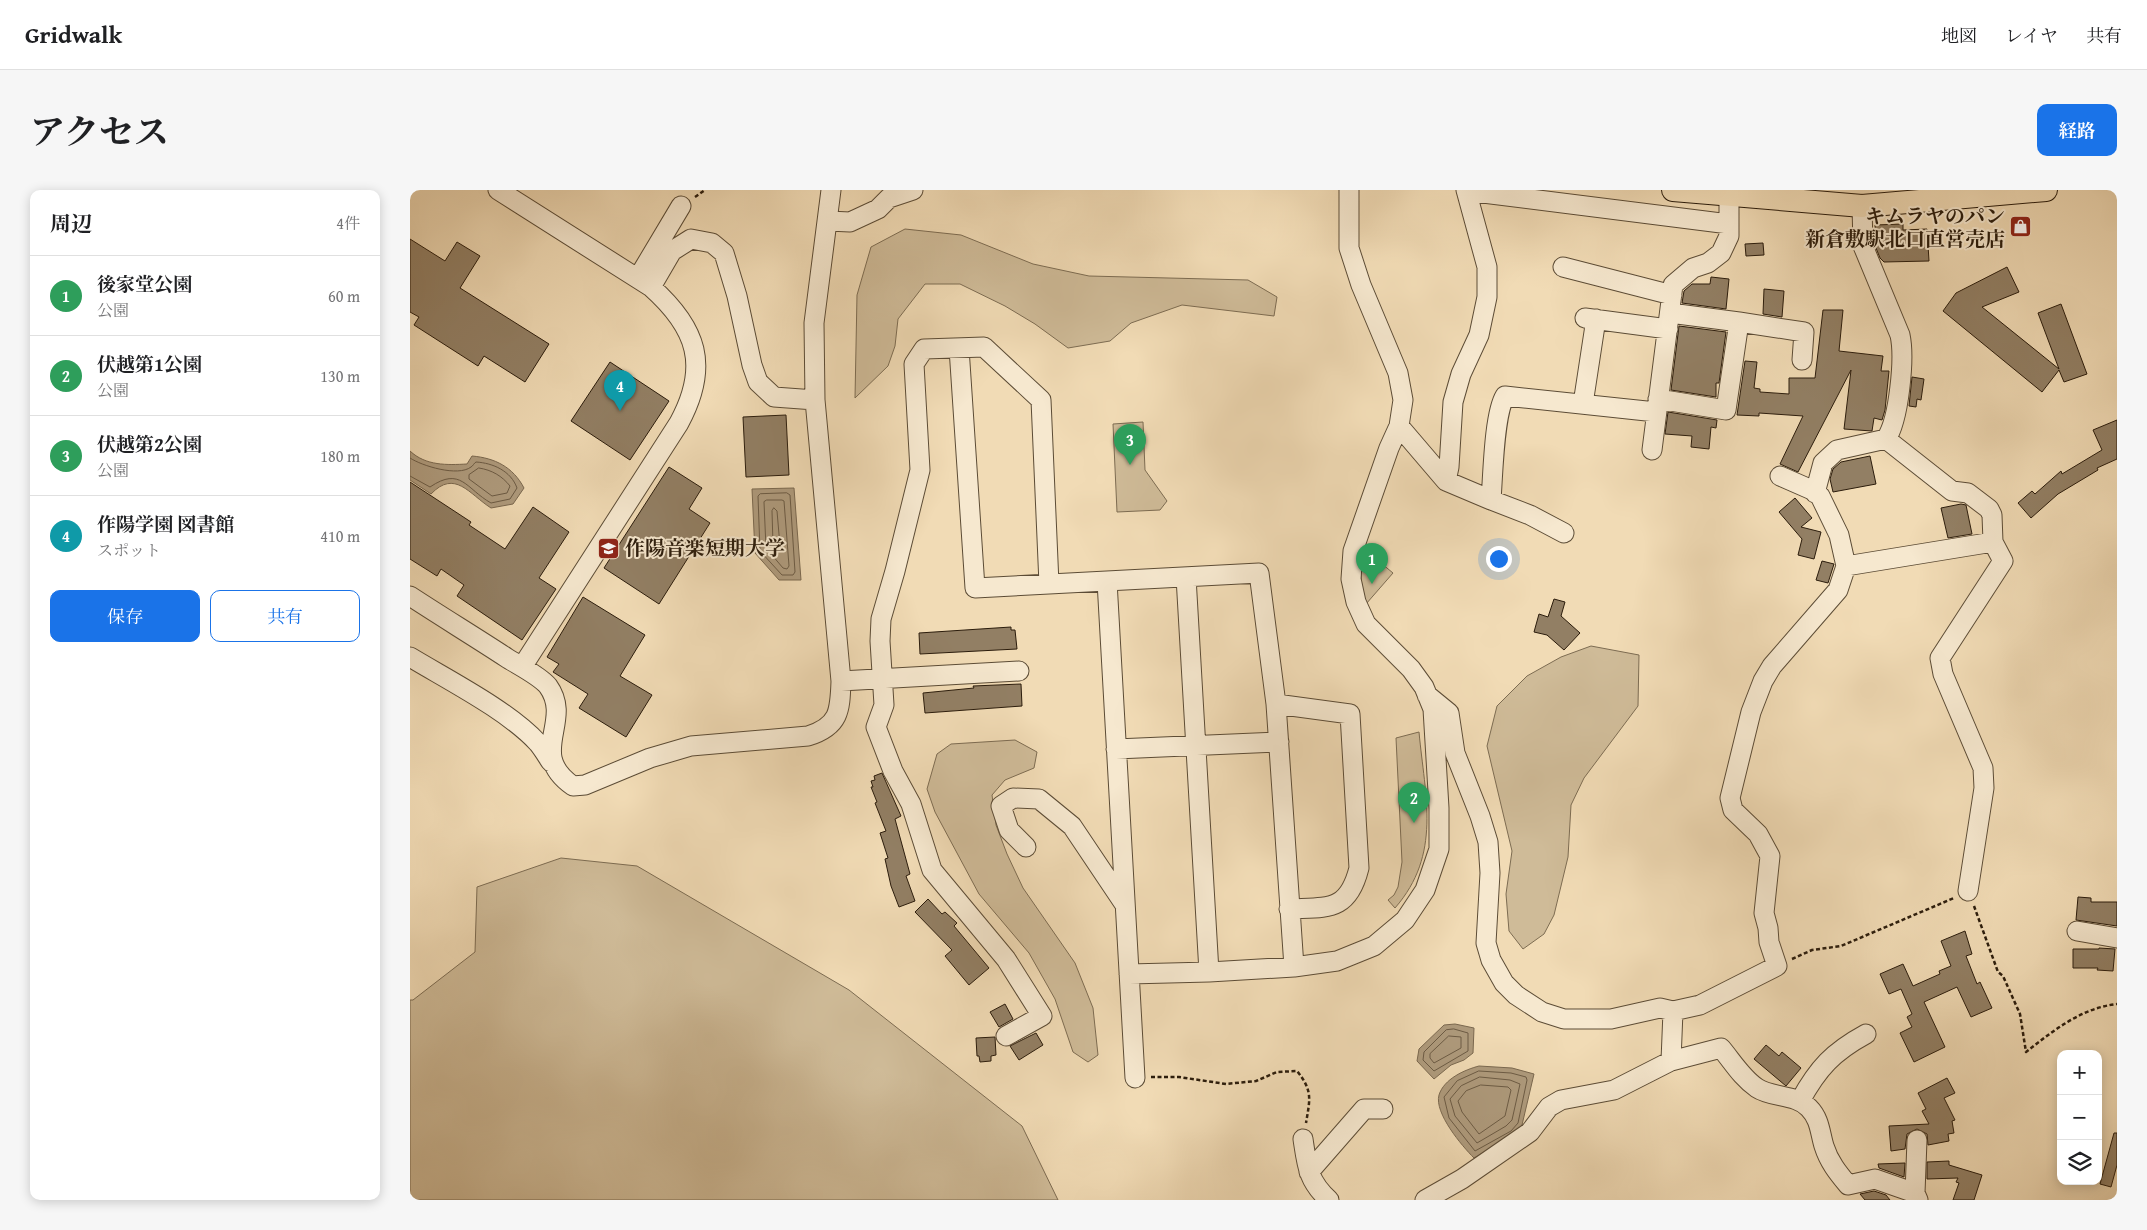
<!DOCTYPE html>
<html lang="ja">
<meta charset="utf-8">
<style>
:root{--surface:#fff;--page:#f6f6f6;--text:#202124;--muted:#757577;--line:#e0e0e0;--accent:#1a73e8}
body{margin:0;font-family:"Gentium Book Plus","Noto Serif JP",serif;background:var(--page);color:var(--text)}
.controls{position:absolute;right:15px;bottom:15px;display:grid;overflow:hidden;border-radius:10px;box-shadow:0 2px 12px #0003}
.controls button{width:45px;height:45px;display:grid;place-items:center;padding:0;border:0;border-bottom:1px solid var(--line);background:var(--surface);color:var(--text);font:25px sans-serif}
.you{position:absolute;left:1088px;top:368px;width:18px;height:18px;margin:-12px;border:4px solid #fff;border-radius:50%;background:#1a73e8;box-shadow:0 0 0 8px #1a73e833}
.badge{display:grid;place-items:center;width:32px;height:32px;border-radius:50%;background:var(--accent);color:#fff;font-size:16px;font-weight:700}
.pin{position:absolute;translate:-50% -41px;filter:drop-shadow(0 1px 2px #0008)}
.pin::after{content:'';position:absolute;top:26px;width:18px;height:15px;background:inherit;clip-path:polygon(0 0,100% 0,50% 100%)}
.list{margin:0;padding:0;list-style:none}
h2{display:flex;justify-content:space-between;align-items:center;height:65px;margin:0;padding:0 20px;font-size:21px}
h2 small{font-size:16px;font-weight:400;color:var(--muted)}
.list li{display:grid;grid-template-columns:32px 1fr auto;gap:15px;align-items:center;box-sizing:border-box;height:80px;padding:0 20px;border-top:1px solid var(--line)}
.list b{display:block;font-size:19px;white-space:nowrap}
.list p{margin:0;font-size:16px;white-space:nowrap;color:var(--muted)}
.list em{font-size:16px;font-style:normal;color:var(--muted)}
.actions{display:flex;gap:10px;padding:15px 20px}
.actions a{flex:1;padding:11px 0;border:1px solid var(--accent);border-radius:10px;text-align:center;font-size:18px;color:var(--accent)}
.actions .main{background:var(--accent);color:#fff}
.icon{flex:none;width:28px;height:28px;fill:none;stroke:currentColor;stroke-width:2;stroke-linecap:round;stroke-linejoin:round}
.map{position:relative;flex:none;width:1707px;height:1010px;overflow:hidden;border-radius:10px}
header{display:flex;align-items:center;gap:30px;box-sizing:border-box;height:70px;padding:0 25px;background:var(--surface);border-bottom:1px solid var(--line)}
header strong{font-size:24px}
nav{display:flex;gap:28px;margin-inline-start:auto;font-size:18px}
.intro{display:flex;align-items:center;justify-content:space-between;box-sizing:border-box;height:120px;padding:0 30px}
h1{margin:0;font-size:35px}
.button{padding:12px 22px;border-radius:10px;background:var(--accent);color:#fff;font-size:18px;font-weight:700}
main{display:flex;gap:30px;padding:0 30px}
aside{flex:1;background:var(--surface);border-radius:10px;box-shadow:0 2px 12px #0003}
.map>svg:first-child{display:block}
</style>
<header>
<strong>Gridwalk</strong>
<nav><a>地図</a><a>レイヤ</a><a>共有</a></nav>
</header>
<div class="intro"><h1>アクセス</h1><a class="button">経路</a></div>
<main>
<aside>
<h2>周辺<small>4件</small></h2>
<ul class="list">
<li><span class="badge" style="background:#2e9e5b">1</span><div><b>後家堂公園</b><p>公園</p></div><em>60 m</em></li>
<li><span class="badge" style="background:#2e9e5b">2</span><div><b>伏越第1公園</b><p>公園</p></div><em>130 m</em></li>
<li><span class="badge" style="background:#2e9e5b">3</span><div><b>伏越第2公園</b><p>公園</p></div><em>180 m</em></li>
<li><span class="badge" style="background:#0f9aa8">4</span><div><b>作陽学園 図書館</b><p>スポット</p></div><em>410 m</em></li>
</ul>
<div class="actions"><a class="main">保存</a><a>共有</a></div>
</aside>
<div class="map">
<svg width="1707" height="1010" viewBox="0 0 1707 1010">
<rect width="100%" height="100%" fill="#f1dbb5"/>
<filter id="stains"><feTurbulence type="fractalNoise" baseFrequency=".004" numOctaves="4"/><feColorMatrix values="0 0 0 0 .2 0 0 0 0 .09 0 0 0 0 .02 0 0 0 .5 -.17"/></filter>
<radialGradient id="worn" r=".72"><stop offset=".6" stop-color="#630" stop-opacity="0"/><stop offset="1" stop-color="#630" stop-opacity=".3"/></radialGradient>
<!-- green -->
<path fill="#cfbb98" stroke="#7d6c52" d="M495,39L551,45L623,74L679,86L838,90L867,107L864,126L772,115L721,133L700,151L658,158L625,134L595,116L550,94H515L488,129L485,156L478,176L445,208L447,105L461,57Z
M733,232L735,280L757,311L750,320L707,322L703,234Z
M960,364L983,383L956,414C950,397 951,383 952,366Z
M1181,456L1229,465L1228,516L1174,588L1161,615L1158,667L1144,725L1134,744L1113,759L1099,741L1096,704L1102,661L1077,556L1087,516L1117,486L1151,467Z
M1009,542C1015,607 1032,664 985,718L978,710L984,705L988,697L992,672L986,548Z
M605,550L627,562L624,578L595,590L582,605L586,635L597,664L613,698L665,773L683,818L688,865L678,872L663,862L645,809L619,763L569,704L525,622L517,599L527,564L541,554Z
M151,668L227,676L439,800L612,936L648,1010H0V810H3L65,762L67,697Z"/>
<!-- water -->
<path fill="#ae9a7c" stroke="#7a684f" d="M0,261C16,276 37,275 57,274L62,266C85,268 103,277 114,298L103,314L81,318C59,304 45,279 21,304L0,290Z
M384,298L391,390H369L345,363L342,299Z
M1045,834L1064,838L1063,863L1054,870L1041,875L1024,889L1007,871L1009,859L1034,835Z
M1069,876L1102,878L1124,884L1112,935L1104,945L1064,968C1052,956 1024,923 1029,905C1034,889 1054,880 1069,876Z"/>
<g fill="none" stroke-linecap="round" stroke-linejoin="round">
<!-- shore -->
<path stroke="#6c5b44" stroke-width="1" d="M0,268C12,276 48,287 61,277C63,276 64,273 66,272C83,273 101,281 107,298L100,309L81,313C56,299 51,276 20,297L0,286
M69,278C82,280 92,286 100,296L97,303L82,306L59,289V285Z
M377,303L380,305L385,382L383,385H372L350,361L348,306L350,304Z
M357,310H372L374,311L379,376L377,379L373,378L356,358L354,312Z
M364,318L367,321L370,356L367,359L363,355L362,321Z
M1044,839L1058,843V861L1024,881L1013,870L1014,862L1036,840Z
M1039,846L1051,847V858L1024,873L1020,868V864Z
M1069,881L1101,883L1116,887L1117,890L1108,933L1101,941L1065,961L1039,928L1034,907L1047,891Z
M1070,887L1100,890L1110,894L1102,930L1096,936L1067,953L1045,926L1040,909L1051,896Z
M1071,895L1098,897L1101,900L1095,926L1069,944L1052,922L1048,911L1056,901Z"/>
</g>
<!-- building -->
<path fill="#927f64" stroke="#2b1c0c" d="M1493,34V40L1517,39L1519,71L1474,72L1470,68L1466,58L1465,35Z
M0,49L35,71L47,52L70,66L50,98L139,154L115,192L74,166L68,176L4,135L9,127L0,122Z
M1353,53L1354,65L1336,66L1335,54Z
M1597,77L1609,102L1572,117L1649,179L1628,123L1651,114L1677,184L1654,192L1649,180L1632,202L1533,121L1546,103Z
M1301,87L1319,89L1316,119L1272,113L1274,101L1282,94H1300Z
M1354,99L1374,101L1372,127L1353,124Z
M1413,120H1433L1429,161L1473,166L1471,181H1479L1475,220L1472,230L1464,228L1462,241L1434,239L1441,180L1388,282L1370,274L1393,226L1349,223V226L1327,225L1335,171L1347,172L1344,198L1350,199V202L1379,204V188H1405Z
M1269,136L1316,142L1309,193H1306V207L1261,200Z
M200,172L259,211L220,270L161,231Z
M1502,187L1514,189L1511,210L1507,209L1506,217L1499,216Z
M1258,222L1307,230L1306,238L1301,237L1299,259L1281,257L1282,246L1255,244Z
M376,225L379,285L336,287L333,227Z
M1707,230V269L1687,278L1688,280L1648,304L1621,328L1608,313L1622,301L1625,304L1651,281L1652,284L1692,260L1683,240Z
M1460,266L1466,294L1423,302L1420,289L1423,279L1431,272Z
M259,277L292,298L279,319L300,333L249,414L194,378Z
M0,292L61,332L59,335L95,359L123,317L159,342L129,388L146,399L112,450L47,406L54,395L31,379L27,386L0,369Z
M1385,308L1402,328L1391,337L1411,342L1404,369L1388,365L1392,349L1369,322Z
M1551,314L1556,315L1562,344L1538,348L1531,318Z
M1412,371L1424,374L1418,393L1406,390Z
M173,407L235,445L210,486L242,505L216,547L169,518L178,504L143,482L149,474L137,467Z
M1144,409L1155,412L1151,426L1170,443L1154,460L1137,445L1124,442L1129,424L1138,427Z
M601,437V440H605L607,459L510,464L509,443Z
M611,494L612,516L515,523L513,503L564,498L563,496Z
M472,583L491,626L485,629L500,684L496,686L505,711L489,717L481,696L475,669L478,668L470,643L476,641L465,613L467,612L461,597H463L461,591L465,590L464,586Z
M1668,707L1681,708V712H1707V736L1666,730Z
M518,709L532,724L535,722L547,733L544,736L579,778L559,795L535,766L542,760L505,722Z
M1555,741L1562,764L1556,766L1567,794L1570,792L1582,818L1561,827L1547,797L1514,812L1535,857L1504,872L1490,843L1502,837L1497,827L1502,824L1491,799L1479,804L1470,784L1493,774L1503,796L1530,784L1529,781L1541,776L1531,751Z
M1689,758L1705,759L1703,781L1687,780L1688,778H1663V759H1689Z
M595,814L603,829L589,837L580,822Z
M626,843L633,855L609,870L600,856Z
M585,847L586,865L581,866V871L570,872L569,866H567L566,848Z
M1356,855L1369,866L1372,862L1391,878L1376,896L1344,869Z
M1537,888L1545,903L1534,908L1545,930L1542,931L1544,943L1538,944L1539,951L1518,955L1517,944L1507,939L1497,944L1495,959L1481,961L1479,936L1519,934L1512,921L1516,919L1508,903Z
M1704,943H1707V975L1701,997L1690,994Z
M1539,971V975L1572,985L1564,1010H1543L1549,993L1546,992L1548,988L1517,989V972Z
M1495,973L1494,987L1469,978L1468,974Z
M1464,1001L1476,1005L1480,1010H1455L1450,1004Z"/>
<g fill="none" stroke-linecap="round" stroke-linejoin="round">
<defs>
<path id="minor" d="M88,0L241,97C287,138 300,176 269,233L112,477
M1057,1L1319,34
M1452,16L1453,56L1490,145C1495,168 1489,230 1476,249L1542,301L1558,303L1579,319L1582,325L1583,352
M418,31L440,32L468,19L479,8L503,0
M1153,77L1262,105
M228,88L271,16
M241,97L262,61L281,49L302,53L314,63L327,106L342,175L348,192L364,207L405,210
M1260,123L1329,132
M1175,128L1258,139
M549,158L565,398L849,383L866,514L884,777
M1248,209L1316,220L1329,132L1394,142L1392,170
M1173,214L1186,129
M989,236L1036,291L1081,310C1083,285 1084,224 1095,206L1246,222
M1242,260L1263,95L1283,78L1298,73L1311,63L1319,46V0
M1036,291L1039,277L1043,212L1051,184L1069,145L1077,107V77L1056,0
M1405,303L1413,273L1427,260L1476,249
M1081,310L1120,325L1154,343
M1436,376L1583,352L1593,371L1530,468L1533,484L1573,578L1574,598L1558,701
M776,387L799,782
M697,391L725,888
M0,406C32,427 65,447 97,468C108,475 130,486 138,496C164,532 116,563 163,596L175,595L240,568L281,556L398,546C430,536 430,520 431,491L405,210L404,133L421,0
M0,467C38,490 99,521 128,553C133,559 137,566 141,572
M431,491L609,481
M1017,505L1039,523L1045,563L1070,626L1078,652L1080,683L1076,753L1081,770L1094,793L1106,805L1132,822L1154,829H1201L1250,818L1263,821L1290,815L1367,776L1359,752L1358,738L1354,723L1360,666L1348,644L1323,620L1320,608L1341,522L1353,491L1362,476L1428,400L1436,376L1429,345L1410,306L1402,300L1370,286
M866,514L940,524L949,678C938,722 918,717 879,719
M706,559L869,552
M616,657L599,640L591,616L603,608L629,609L662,636L715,715
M1667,741L1707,748
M719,784L799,782L884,777L927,771L964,756L995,730L1015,700L1029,659V618L1023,519L1014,497L1001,479L956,434L946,412L941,389L943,361L979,258L989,236L993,210L988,183L951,95L939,58V0
M596,846L632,826L596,769L522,680L501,614L483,581L466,537L474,515L470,451L471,429L485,381L510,280L504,174L514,159L574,157L631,210L639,394
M1261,871L1311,858C1322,871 1332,888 1347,898C1362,908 1386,904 1399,918C1410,929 1410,943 1414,956C1419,972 1428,983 1438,995L1465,989L1505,1003
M1390,911C1408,878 1423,862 1456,844
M893,949C897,976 898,991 919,1010
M1507,950L1505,1003L1508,1010
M899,982L954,919H973
M1015,1010L1052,989L1120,942L1139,917L1151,910L1204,900L1261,871L1263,821"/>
<path id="major" d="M1263,0L1452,16L1636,0"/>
</defs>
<!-- minor casing -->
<use href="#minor" stroke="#5c4c36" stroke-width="21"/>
<!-- major casing -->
<use href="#major" stroke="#2b1c0c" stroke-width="24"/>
<!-- path -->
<path stroke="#2b1c0c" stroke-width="2.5" stroke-dasharray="4 2.5" stroke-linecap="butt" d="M285,7L295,0
M1564,716L1588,782L1593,786L1610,824L1616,862C1643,841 1671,818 1707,814
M1382,769L1402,760L1431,756L1544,708
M741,887H769L816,894L846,891L867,882L887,881C903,901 900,909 896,933"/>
<!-- minor -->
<use href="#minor" stroke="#f6e8cf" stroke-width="19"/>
<!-- major -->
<use href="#major" stroke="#f1dbb5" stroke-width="22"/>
</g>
<!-- icons -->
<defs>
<symbol id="shop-square" viewBox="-11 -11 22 22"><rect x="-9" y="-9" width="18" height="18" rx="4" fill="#8f2418" stroke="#f6e8cf"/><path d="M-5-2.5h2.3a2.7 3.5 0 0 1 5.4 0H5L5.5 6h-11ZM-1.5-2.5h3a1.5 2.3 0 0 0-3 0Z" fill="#fff"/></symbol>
<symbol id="university-square" viewBox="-11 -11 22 22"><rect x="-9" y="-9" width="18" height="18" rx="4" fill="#8f2418" stroke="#f6e8cf"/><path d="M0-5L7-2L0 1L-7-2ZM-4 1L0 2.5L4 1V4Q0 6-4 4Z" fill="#fff"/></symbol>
</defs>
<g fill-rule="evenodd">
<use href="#shop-square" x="1598" y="24" width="25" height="25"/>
<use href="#university-square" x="186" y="346" width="25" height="25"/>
</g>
<g text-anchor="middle" stroke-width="4" stroke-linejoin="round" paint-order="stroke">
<!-- poi labels -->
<g font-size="20" font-weight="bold" fill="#2b1c0c" stroke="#f6e8cf" text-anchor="end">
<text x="1595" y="33">キムラヤのパン<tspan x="1595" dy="23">新倉敷駅北口直営売店</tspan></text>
<text x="215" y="365" text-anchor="start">作陽音楽短期大学</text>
</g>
</g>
<rect width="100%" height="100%" filter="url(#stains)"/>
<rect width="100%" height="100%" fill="url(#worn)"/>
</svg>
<div class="controls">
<button>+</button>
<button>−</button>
<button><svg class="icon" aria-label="layers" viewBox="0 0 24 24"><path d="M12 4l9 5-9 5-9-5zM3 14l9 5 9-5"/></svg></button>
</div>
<div class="you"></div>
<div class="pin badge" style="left:962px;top:394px;background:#2e9e5b">1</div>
<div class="pin badge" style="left:1004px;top:633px;background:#2e9e5b">2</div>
<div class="pin badge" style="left:720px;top:275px;background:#2e9e5b">3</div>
<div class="pin badge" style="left:210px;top:221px;background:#0f9aa8">4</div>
</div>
</main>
